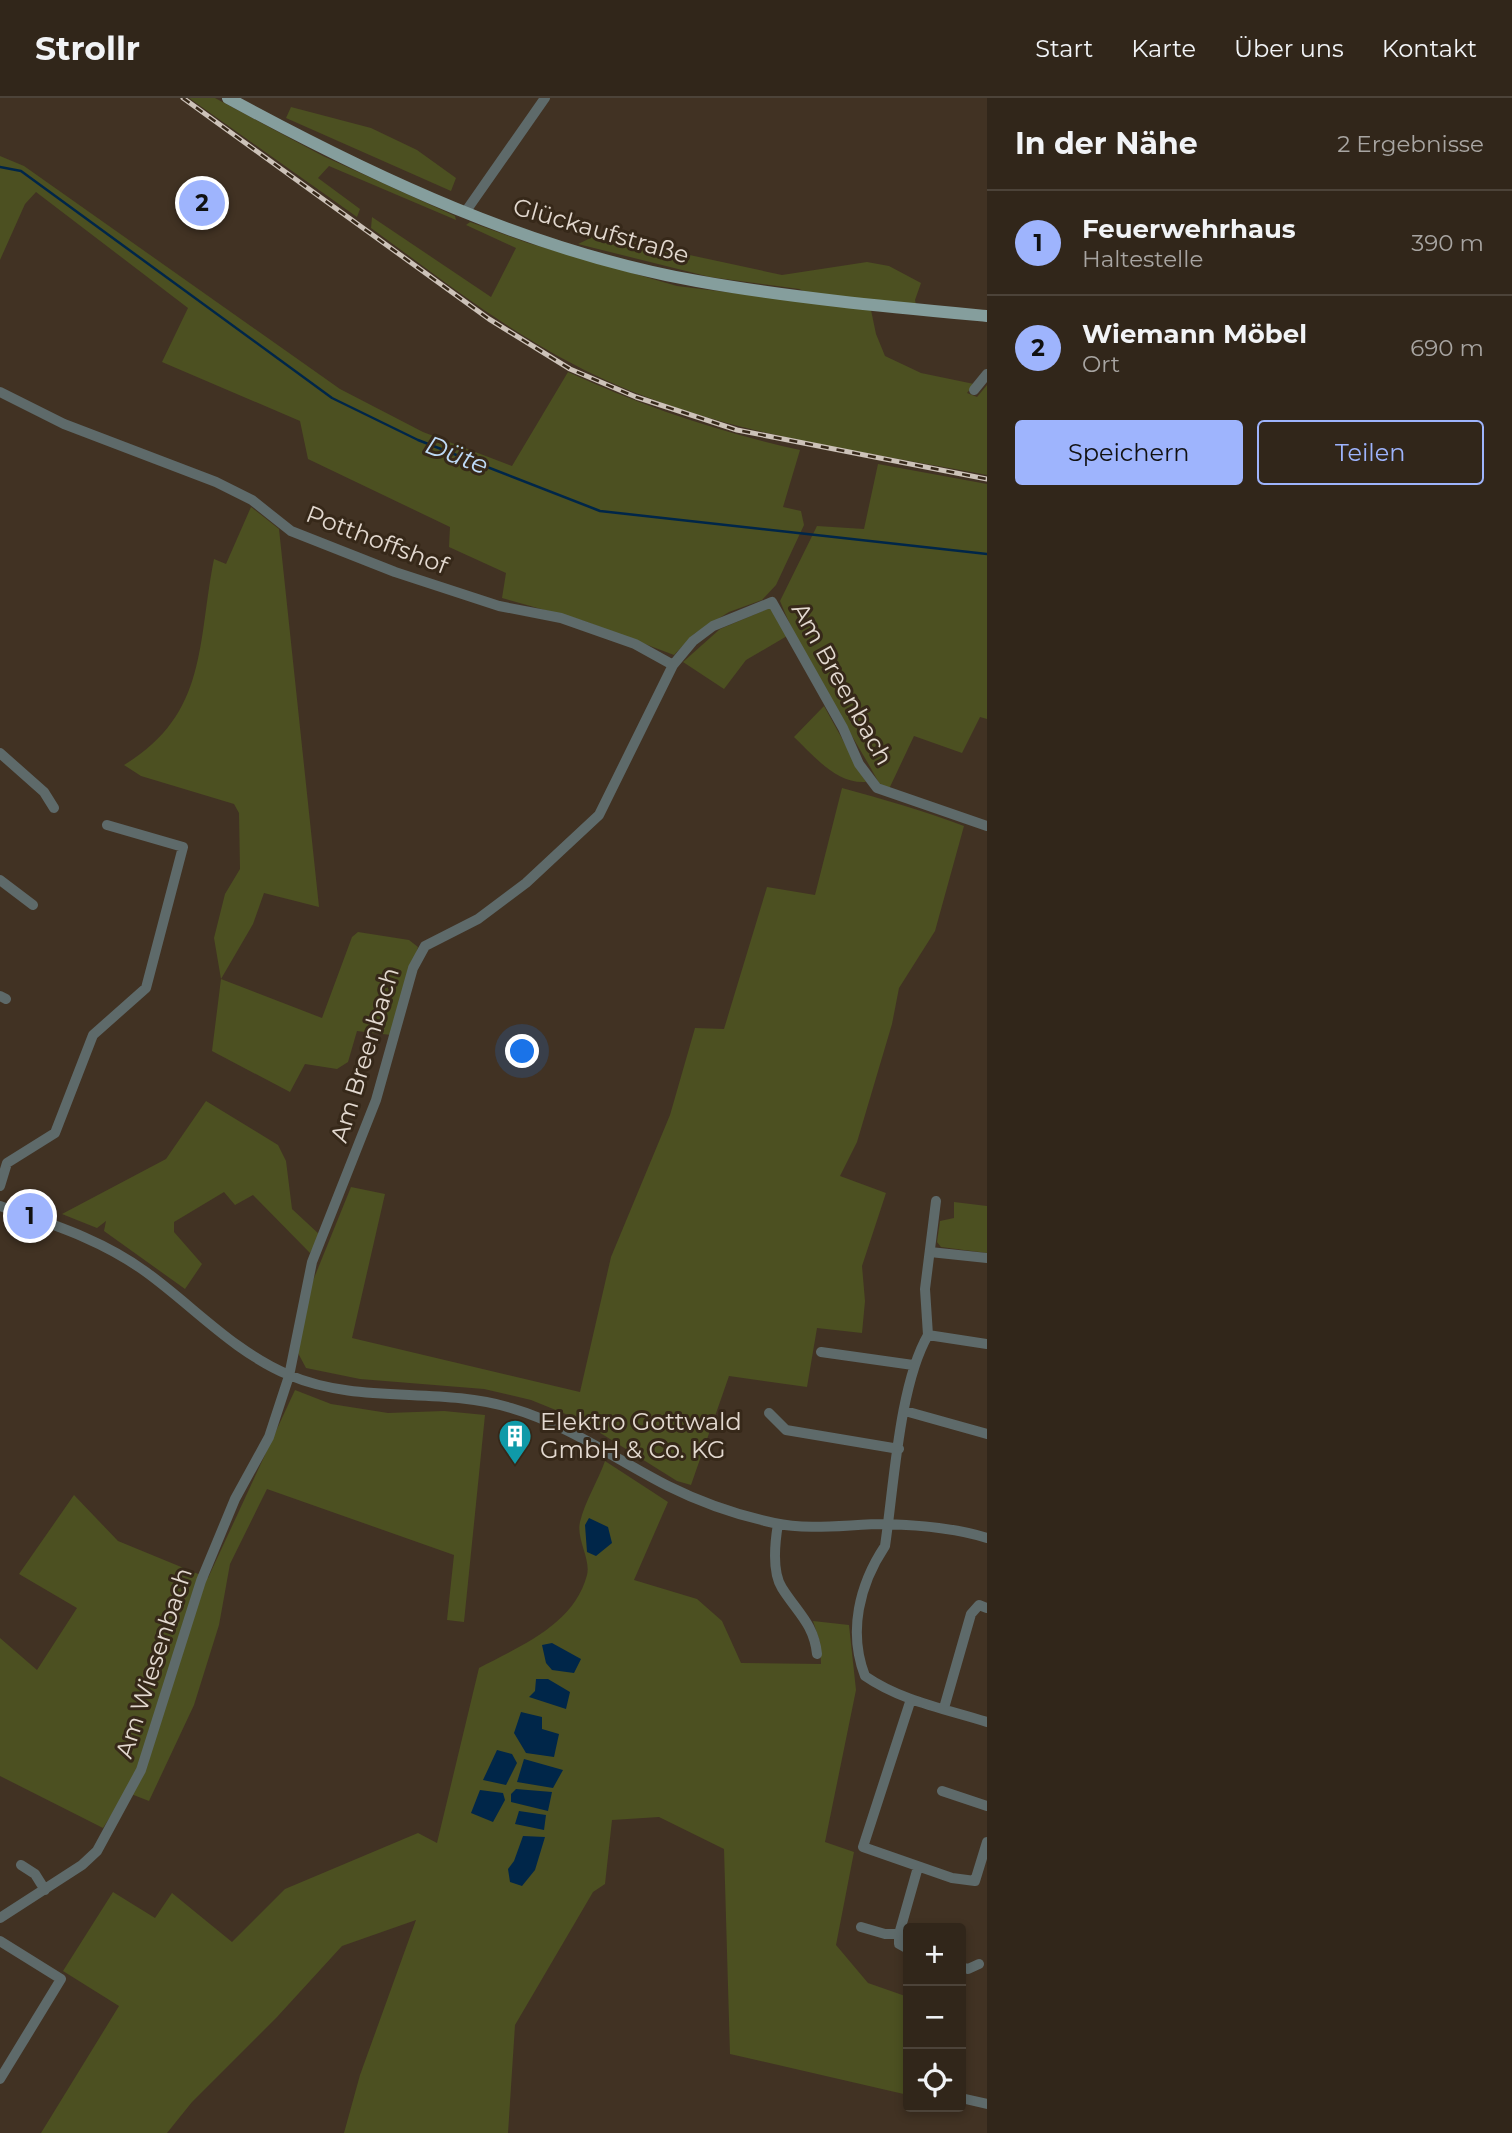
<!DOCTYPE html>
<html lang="de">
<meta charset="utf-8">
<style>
:root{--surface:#31261a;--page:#3d3227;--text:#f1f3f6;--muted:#a8a5a2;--line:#4c4339;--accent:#9eb4fd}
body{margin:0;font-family:Montserrat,sans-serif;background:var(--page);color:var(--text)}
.controls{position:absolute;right:21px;bottom:21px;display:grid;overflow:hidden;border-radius:7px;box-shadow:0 4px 10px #0003}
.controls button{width:63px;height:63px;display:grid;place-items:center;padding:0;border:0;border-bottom:2px solid var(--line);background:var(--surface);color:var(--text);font:35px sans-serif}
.you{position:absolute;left:523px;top:954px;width:24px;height:24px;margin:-18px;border:5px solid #fff;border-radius:50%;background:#1a73e8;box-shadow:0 0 0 10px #1a73e833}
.badge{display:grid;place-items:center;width:46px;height:46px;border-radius:50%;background:var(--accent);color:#111;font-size:23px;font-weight:700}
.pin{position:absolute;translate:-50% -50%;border:4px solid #fff;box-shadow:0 2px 7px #0006}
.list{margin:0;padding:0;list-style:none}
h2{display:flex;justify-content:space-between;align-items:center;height:91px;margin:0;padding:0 28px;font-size:30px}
h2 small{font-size:23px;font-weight:400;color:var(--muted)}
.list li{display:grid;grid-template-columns:46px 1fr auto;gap:21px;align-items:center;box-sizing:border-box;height:105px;padding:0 28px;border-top:2px solid var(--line)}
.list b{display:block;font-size:26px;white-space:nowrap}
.list p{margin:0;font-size:23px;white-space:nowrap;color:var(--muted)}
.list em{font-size:23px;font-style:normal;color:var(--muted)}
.actions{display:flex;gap:14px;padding:21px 28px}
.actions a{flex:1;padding:16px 0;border:2px solid var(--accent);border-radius:7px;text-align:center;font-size:24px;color:var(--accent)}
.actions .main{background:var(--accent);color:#111}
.icon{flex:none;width:38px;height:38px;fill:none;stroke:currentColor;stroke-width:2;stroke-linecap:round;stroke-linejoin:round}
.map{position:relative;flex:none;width:987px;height:2035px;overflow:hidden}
header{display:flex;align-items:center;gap:42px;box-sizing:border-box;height:98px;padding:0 35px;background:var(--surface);border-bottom:2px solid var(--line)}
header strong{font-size:33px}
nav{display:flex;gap:38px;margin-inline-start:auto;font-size:24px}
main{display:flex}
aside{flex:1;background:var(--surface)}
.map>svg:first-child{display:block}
</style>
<header>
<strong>Strollr</strong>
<nav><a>Start</a><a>Karte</a><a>Über uns</a><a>Kontakt</a></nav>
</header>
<main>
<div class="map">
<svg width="987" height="2035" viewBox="0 0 987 2035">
<rect width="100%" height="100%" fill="#413223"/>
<!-- green -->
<path fill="#4c5021" d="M189,0H215L323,58L455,118L456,122L329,68L318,80L360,111L357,119Z
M291,9L371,30L417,52L456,80L451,93L286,20Z
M0,58L24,68L340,291L423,334L512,368L568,274C644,309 719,334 800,352L783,409L801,413L804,427L776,487L762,502L729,514L694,536L674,557L584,523L502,500L506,475L449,449L450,429L308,361L300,323L162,264L188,210L36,94L25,106L0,162Z
M372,119L491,199L516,150L466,127L470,124L528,145L677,188L871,212L876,236L885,258L921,275L974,286L967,295L977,299L987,287V377C847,350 701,334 573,266C501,229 436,177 371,130Z
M597,137L782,177L867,164L889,168L921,185L915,202L917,211L819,199L799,191L710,179L578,146Z
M878,366L987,386V621L980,619L962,655L914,638L889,691L879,685C846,624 806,568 780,503L817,428L864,431Z
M251,409L279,431L319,809L264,795L253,826L221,881L322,920L352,839L358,834L409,842L418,849L391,937L357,933L348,964L337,971L305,966L290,994L212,953L221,881L214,840L225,796L240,771L239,715L234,706L141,678L124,667C208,616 197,546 214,461L226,466Z
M772,509L787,538L746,562L724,591L683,564L720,531Z
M824,608L866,684C836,686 814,658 794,639Z
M842,690C883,701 924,713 964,728L935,833L899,890L892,926L857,1044L840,1078L886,1095L862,1168L865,1203L862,1235L817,1230L807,1289L729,1278L691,1387L677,1383L578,1321L531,1302L484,1291L360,1281L306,1270L298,1255L310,1190L351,1089L385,1096L352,1240L580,1294L611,1159L670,1017L695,930L724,931L767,789L815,797Z
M206,1003L278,1047L286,1063L292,1111L320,1137L310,1155L253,1097L235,1107L224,1094L174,1124V1134L202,1166L185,1191L104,1133L106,1123L97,1130L62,1116L166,1061Z
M954,1104L987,1108V1155L941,1149L937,1144L940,1123L954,1120Z
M295,1292L331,1306L388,1315L444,1313L485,1317L464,1524L447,1522L454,1457L267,1391L230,1466L219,1527L194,1607L149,1703L126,1694L103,1730L0,1678V1540L37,1572L77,1510L19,1476L74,1397L118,1443L208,1480Z
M605,1363L668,1404L634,1482L697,1501L722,1523L741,1565L821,1566L820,1544L813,1523L849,1527L856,1592L825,1744L854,1754L836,1847L868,1885L908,1899V1997L730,1956L724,1751L659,1719L612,1722L605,1786L593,1794L515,1927L508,2035H344L360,1977L416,1822L342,1848L277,1919L192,2004L167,2035H41L119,1908L63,1873L113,1794L155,1820L172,1795L232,1844L285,1791L418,1735L437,1745L479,1570C520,1548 574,1527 587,1477C591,1461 576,1441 580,1424C585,1403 598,1383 605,1363Z"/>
<!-- water -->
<path fill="#002649" d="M589,1420L608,1429L612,1445L596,1458L587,1454L585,1427Z
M552,1545L581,1561L574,1575L552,1572L546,1565L542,1547Z
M536,1581H548L570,1594L566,1611L529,1599L535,1593Z
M521,1614L542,1619V1631L559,1636L554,1659L526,1655L514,1635Z
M497,1652L512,1656L517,1665L506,1687L483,1682Z
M524,1661L563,1672L553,1690L517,1684Z
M516,1691L552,1694L548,1713L511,1704V1696Z
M480,1692L503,1695L505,1702L493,1724L471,1715Z
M519,1713L546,1717L544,1732L515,1726Z
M523,1738L545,1739L535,1772L522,1788L510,1784L508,1771L514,1763Z"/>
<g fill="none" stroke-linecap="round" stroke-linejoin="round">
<!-- stream -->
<path stroke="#002649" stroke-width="2.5" d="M0,69L21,73L332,300L418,342L600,413L987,456"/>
<!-- minor -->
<path stroke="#5e6a6a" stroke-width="10" d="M466,113L545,0
M974,292L987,276
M0,294L64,326L216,384L252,402L291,433L395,474L499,508L561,520L635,546L673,567
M0,655L44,694L54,710
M0,782L33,807
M0,898L6,901
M0,1088L7,1065L55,1035L93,937L146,890L183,749L107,727
M0,1108C51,1126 101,1141 146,1174C193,1208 234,1254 289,1277C359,1307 439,1288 511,1310C569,1327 615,1361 668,1388C702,1405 737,1417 774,1425C811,1433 849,1426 886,1426C919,1427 956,1430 987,1440
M930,1154L987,1160
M928,1237L925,1191L936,1103
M987,1246L928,1237C899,1287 894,1388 885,1448C859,1487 848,1534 865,1578C901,1603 946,1611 987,1624
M821,1254L913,1267
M905,1313L987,1336
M769,1315L786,1332L899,1351
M778,1426C775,1444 772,1474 782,1490C797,1514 814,1526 817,1556
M911,1601L863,1749L952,1780L975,1783L987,1744
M944,1610L971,1516L979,1507L987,1510
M942,1693L987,1708
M21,1767L35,1776L45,1792
M0,1820L82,1767L97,1753L141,1672L201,1483L235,1401L269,1339L289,1278L312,1164L376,1002L413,870L425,848L478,821L526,785L599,717L673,567L693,543L713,528L772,504L843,630L859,666L877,690L987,728
M861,1829L885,1836H899
M0,1843L61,1881L0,1981
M908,1851L899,1846V1836L918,1769
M961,1869L968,1871L979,1866
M961,2000L987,2006"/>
<!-- major -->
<path stroke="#859e9d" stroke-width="12" d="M228,0C373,79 532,154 697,183C792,200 891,209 987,218"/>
<defs>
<path id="rail" d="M183,0L489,221L570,271L636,299L737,332L987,381"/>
</defs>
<!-- rail casing -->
<use href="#rail" stroke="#ccc2b8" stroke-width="5"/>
<!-- rail -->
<use href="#rail" stroke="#362819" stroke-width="2.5" stroke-dasharray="8" stroke-linecap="butt"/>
</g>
<!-- icons -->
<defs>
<symbol id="building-pin" viewBox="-11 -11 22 30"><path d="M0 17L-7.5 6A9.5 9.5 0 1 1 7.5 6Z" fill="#0f9aa8" stroke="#362819"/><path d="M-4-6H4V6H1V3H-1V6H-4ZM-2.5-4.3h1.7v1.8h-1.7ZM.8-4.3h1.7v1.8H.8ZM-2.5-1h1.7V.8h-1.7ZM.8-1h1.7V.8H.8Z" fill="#fff"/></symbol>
</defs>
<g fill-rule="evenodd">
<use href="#building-pin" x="496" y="1319" width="38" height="52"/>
</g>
<g text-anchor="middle" stroke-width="6" stroke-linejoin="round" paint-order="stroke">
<!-- street labels -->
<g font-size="24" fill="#e3d9d0" stroke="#362819">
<text transform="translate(601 133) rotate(16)" y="8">Glückaufstraße</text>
<text transform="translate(377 442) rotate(21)" y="8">Potthoffshof</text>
<text transform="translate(842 586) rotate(61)" y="8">Am Breenbach</text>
<text transform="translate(365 957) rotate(-73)" y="8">Am Breenbach</text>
<text transform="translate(154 1565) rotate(-72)" y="8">Am Wiesenbach</text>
</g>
<!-- poi labels -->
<g font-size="24" fill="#e3d9d0" stroke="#362819" text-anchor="start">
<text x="540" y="1332">Elektro Gottwald<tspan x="540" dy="28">GmbH &amp; Co. KG</tspan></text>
</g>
<!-- water labels -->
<g font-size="26" font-style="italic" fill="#bedaf7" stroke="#362819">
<text transform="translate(457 357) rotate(21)" y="9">Düte</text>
</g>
</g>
</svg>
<div class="controls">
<button>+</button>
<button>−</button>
<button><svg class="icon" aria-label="locate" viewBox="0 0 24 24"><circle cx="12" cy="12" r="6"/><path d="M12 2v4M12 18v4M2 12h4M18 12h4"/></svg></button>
</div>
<div class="you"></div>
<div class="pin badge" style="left:30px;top:1118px">1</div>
<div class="pin badge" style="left:202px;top:105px">2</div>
</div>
<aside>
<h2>In der Nähe<small>2 Ergebnisse</small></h2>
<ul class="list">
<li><span class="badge">1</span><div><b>Feuerwehrhaus</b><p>Haltestelle</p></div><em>390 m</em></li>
<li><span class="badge">2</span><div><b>Wiemann Möbel</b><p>Ort</p></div><em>690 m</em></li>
</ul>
<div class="actions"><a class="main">Speichern</a><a>Teilen</a></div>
</aside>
</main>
